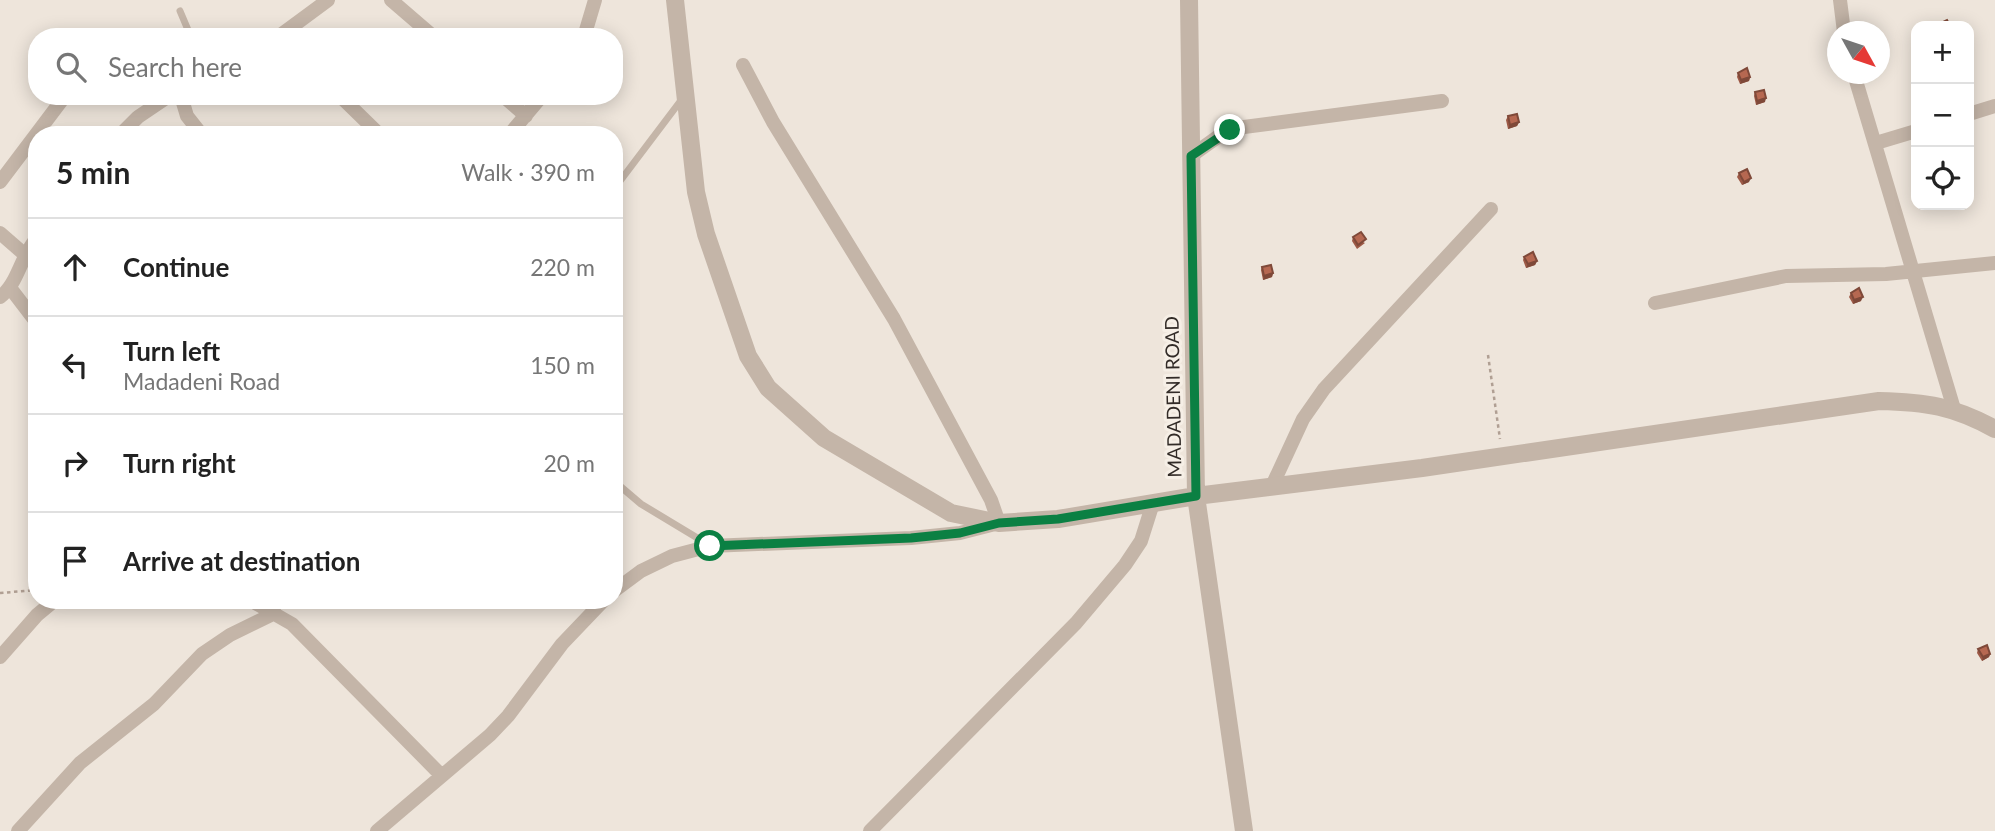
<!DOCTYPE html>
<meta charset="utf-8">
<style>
:root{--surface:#fff;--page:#f2f2f2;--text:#222;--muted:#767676;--line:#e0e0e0}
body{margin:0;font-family:Lato,sans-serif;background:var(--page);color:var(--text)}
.controls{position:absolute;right:21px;top:21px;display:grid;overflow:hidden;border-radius:14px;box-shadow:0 4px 18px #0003}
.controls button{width:63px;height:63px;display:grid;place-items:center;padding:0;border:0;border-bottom:2px solid var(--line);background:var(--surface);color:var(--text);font:35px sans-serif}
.compass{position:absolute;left:1827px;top:21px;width:63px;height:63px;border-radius:50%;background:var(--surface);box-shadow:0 4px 18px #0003;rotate:130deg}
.stop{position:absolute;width:21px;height:21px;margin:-16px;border:5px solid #0b8043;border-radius:50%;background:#fff}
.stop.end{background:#0b8043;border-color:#fff;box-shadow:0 2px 7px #0008}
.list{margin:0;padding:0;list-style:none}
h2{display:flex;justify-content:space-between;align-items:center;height:91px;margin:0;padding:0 28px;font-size:30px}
h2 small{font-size:23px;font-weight:400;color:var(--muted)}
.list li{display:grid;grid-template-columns:46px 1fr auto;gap:21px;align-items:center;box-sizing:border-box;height:98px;padding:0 28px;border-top:2px solid var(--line)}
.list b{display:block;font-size:26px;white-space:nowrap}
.list p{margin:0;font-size:23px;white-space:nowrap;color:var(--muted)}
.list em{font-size:23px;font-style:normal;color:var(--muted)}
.icon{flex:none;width:38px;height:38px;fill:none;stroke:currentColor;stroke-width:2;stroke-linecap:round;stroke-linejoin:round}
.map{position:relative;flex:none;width:1995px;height:831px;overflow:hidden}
.search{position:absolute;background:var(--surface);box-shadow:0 4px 18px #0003;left:28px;top:28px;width:595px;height:77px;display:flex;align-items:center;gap:18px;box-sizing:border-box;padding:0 24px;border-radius:28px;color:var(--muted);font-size:26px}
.panel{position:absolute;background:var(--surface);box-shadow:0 4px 18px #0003;left:28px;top:126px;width:595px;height:483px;border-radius:28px}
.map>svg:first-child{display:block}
</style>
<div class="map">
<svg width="1995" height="831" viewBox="0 0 1995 831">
<rect width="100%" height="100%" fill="#eee5db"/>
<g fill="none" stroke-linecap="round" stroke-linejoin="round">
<!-- path -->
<path stroke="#b09f93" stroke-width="2.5" stroke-dasharray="3.5 3.5" stroke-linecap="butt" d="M1488,355L1500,439
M0,593L37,590"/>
<!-- service -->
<path stroke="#c4b5a8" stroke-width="7" d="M180,11L191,37
M614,189L682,99
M614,481L641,504L709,545"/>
<!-- minor -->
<path stroke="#c4b5a8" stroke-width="14" d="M391,0L434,37
M1840,0L1844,32
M278,37L328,0
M584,37L595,0
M1854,74L1954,409
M181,96L187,116L202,135
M340,96L380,135
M503,96L526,116
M1969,114L1995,106
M120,135L138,117L169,96
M509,135L542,96
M1876,143L1916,131
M1191,156L1219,136L1244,127L1442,101
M0,182L65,96
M0,233L23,253
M11,289L37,323
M0,297C18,284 20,257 37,238
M1655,303L1786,276L1886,274L1995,263
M1272,486L1303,419L1324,389L1491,209
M614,591L641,571L672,556L710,546L911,538L960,533L999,523L991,500L894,319L773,122L743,65
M250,600L292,624L440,774
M0,657L37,615L55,600
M18,831L80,763L154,704L202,654L230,635L275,613
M377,831L490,735L508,716L562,644L604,600
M870,831L1076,623L1125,565L1141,541L1153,503"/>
<!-- tertiary -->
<path stroke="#c4b5a8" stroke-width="18" d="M675,0L696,192L706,234L748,356L768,388L824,438L951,513L999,523L1058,519L1196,496L1422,468L1879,401C1926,402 1953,406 1995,429
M1189,0L1196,496L1244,831"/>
</g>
<!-- wall -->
<path fill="#9d5946" d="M1838,55V68L1836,69L1834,60L1835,56Z
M1738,73L1750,77L1749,81L1740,84L1737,77Z
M1755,92L1765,102L1756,105L1754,96Z
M1508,116L1519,122L1517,126L1508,129L1506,120Z
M1739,173L1749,182L1742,185L1737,177Z
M1353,237L1365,243L1357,249L1352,241Z
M1524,257L1537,261L1535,265L1526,268L1523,260Z
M1262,267L1273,273L1272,277L1263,280L1261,270Z
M1851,293L1861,301L1853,304L1849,297Z
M1978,649L1990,654L1989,657L1982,661L1977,653Z"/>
<!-- shaded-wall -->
<path fill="#7f4939" d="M1750,77L1749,81L1740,84L1741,80Z
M1766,98L1765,102L1756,105L1757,101Z
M1519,122L1517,126L1508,129L1510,125Z
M1751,178L1749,182L1742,185L1744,182Z
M1537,261L1535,265L1526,268L1528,264Z
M1273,273L1272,277L1263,280L1264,276Z
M1863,297L1861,301L1853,304L1854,300Z
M1990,654L1989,657L1982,661L1983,657Z"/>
<!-- building -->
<path fill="#b66851" stroke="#7f4939" stroke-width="2" d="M1947,20L1950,26H1940L1939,24Z
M1928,23L1930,26H1921V25Z
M1747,68L1750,77L1741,80L1738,73Z
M1764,90L1766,98L1757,101L1755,92Z
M1517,114L1519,122L1510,125L1508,116Z
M1747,169L1751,178L1744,182L1739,173Z
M1361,232L1366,239L1358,245L1353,237Z
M1533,252L1537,261L1528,264L1524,257Z
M1271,265L1273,273L1264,276L1262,267Z
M1859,288L1863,297L1854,300L1851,293Z
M1987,645L1990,654L1983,657L1978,649Z"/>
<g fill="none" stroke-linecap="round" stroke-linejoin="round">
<!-- route -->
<path stroke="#0b8043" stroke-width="9" d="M710,546L911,538L960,533L999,523L1058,519L1196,496L1191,156L1230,130"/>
</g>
<g text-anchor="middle" stroke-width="6" stroke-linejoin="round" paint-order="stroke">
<!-- street labels -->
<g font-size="19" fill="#322b27" stroke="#f6efe6">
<text transform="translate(1173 397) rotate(-91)" y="7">MADADENI ROAD</text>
</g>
</g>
</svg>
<div class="controls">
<button>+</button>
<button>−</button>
<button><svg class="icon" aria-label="locate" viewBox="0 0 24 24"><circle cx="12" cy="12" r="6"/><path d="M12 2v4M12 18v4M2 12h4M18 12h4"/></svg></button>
</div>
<svg class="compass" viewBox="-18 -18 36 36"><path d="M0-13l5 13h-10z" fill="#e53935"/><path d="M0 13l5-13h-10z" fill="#767676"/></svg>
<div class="stop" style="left:710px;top:546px"></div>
<div class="stop end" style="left:1230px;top:130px"></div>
<div class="search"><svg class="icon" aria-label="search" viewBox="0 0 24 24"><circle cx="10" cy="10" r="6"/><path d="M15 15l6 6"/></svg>Search here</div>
<section class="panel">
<h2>5 min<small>Walk · 390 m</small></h2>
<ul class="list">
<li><svg class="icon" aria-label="ahead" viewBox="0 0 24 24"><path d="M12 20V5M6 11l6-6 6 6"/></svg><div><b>Continue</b></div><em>220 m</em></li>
<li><svg class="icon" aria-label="left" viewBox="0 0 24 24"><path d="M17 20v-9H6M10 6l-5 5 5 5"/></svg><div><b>Turn left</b><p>Madadeni Road</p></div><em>150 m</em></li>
<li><svg class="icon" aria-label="right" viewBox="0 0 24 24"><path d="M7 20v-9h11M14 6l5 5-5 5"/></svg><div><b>Turn right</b></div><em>20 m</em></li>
<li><svg class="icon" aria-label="arrive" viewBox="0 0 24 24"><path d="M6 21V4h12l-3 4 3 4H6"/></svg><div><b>Arrive at destination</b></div></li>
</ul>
</section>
</div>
